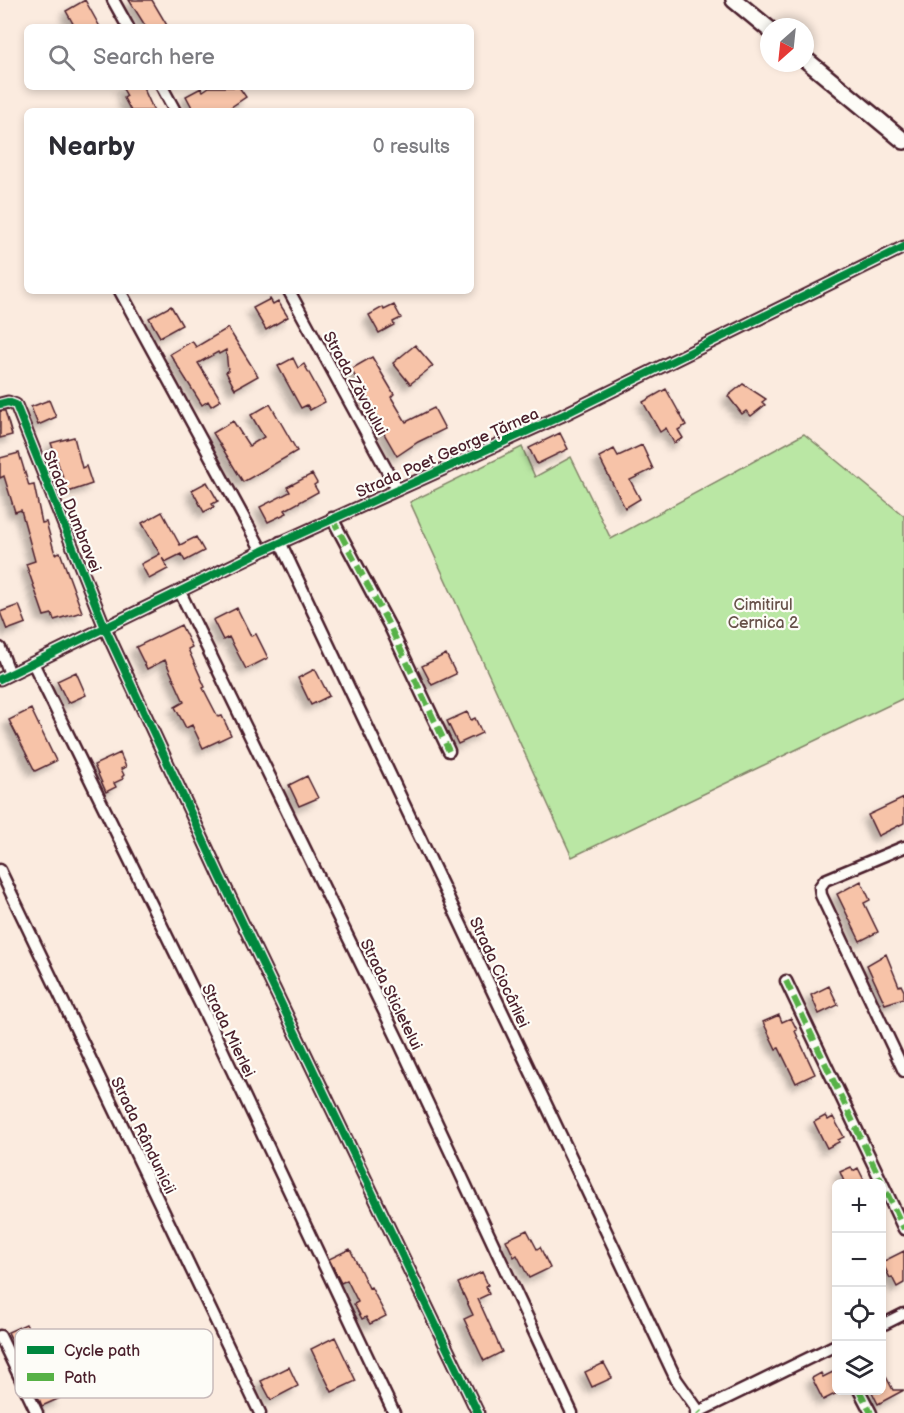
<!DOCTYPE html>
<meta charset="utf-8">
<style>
:root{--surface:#fff;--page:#f2f2f3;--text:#2b2b33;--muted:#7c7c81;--line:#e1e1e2}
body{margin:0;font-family:"Balsamiq Sans",sans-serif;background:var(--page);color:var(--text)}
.controls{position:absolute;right:18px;bottom:18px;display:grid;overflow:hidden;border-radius:9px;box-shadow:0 3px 9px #0003}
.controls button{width:54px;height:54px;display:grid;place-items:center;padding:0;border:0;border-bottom:2px solid var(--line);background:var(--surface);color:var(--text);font:30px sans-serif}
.compass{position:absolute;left:760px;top:18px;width:54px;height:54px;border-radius:50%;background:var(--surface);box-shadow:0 3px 9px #0003;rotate:207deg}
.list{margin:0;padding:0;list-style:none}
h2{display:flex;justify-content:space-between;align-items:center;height:78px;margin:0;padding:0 24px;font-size:26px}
h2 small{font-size:20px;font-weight:400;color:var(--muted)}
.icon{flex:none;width:33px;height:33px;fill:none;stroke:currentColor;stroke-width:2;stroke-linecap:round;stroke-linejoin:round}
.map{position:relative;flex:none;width:904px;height:1413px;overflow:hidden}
.search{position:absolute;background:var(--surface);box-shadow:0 3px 9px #0003;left:24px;top:24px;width:450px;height:66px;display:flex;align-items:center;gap:15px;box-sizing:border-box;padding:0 21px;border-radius:9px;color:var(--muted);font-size:22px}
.panel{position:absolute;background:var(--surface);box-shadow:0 3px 9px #0003;left:24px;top:108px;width:450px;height:186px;border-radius:9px}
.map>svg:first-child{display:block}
</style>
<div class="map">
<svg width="904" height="1413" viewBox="0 0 904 1413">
<defs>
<filter id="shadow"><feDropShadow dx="-5.5" dy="5.5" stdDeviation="3" flood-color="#0004"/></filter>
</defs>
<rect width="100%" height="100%" fill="#fbebdf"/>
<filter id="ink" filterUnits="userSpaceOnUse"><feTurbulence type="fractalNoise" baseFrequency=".0167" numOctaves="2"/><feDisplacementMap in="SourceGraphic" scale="12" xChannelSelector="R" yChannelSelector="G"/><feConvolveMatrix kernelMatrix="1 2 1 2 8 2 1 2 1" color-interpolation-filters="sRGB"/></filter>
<g filter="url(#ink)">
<!-- green -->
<path fill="#bae7a4" stroke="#828368" stroke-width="1.5" d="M804,434L904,516V698L572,857L410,502L522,447L535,477L571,457L611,539Z"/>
<!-- building -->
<path fill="#f7c3a8" stroke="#4a1f2b" stroke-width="1.5" filter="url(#shadow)" d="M85,0L100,27H75L66,11Z
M129,0H152L168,27H146Z
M122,87H143L154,111H131L124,98L127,96Z
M209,87H239L246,97L225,111H194L186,96L201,88L203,91Z
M270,299L273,304L278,301L288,317L266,330L253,308Z
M394,305L401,318L393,322L394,325L379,333L369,315L383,307L384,310Z
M171,306L182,325L160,337L149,318Z
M228,328L258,376L235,389L226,372L228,371L226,350L219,354L218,352L198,363L221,400L211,406L208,401L202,405L170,354L192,341L196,347Z
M415,345L433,366L410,384L393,363Z
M372,357L394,394L391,397L406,422L434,408L445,429L418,442L397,456L378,423L380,421L351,369Z
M293,358L298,368L304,364L325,402L310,410L307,405L301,408L278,366Z
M743,384L766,399L762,402L765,405L751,416L746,411L742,414L728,396Z
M666,389L686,425L678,430L683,438L674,443L666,428L660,432L643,402Z
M49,400L56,417L38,425L31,407Z
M270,404L297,451L243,482L213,433L233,421L249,446L264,437L251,415Z
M0,411H5L12,435L0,438Z
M560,433L568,449L537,464L529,448Z
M74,437L82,468L86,466L92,484L68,492L51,443Z
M642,445L653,469L630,480L640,499L625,508L599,457L614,449L618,456Z
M19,453L29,486L34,485L42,523L46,522L55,554L60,552L82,612L54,620L52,614L44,616L26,564L35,561L21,510L15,512L4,476L0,478V458Z
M312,474L317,483L314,485L318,492L285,510L287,513L268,522L260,507L290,492L287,487Z
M207,482L218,501L212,504L214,507L204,512L192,490Z
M162,512L180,545L196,537L204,551L185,561L181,554L165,562L162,558L168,569L149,579L141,564L160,554L142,523Z
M19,605L26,623L7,630L0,612Z
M237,608L251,636L256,634L268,658L246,669L229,637L223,640L213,620Z
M181,625L192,647L188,649L205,687L203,688L218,717L222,716L231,735L203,748L192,725L186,728L175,707L184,702L165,660L147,669L136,647Z
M446,654L456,674L432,685L422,666Z
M315,669L329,696L311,705L298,678Z
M76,672L86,695L68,703L57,681Z
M31,709L56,761L35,771L9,720Z
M467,712L471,720L475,718L482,733L458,744L447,721Z
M120,753L126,767L121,769L124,775L122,777L123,779L114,783L116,787L106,792L94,765Z
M307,776L318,798L299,806L289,785Z
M904,798V823L878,836L868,815Z
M861,881L870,900L864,903L878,932L860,941L837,894Z
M886,954L899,986L901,985L904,991V998L885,1004L867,965Z
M829,986L838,1005L819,1014L811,995Z
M779,1015L782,1022L791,1018L797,1030L795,1031L815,1074L796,1083L779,1048L776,1049L763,1022Z
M825,1116L828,1120L833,1117L844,1137L838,1140L839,1142L827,1148L814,1122Z
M851,1167L853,1171L858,1168L866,1184H845L840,1172Z
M527,1230L537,1249L540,1247L550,1268L529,1278L517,1255L514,1257L506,1240Z
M350,1249L369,1288L371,1287L386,1316L370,1324L366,1317L362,1319L354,1304L358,1302L347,1280L341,1283L329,1259Z
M904,1251V1283L897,1287L892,1277L890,1278L882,1262Z
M482,1272L488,1285L486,1286L489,1294L478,1299L502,1352L484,1361L464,1319L473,1315L458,1283Z
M26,1324L46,1360L28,1368L18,1348L16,1349L8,1332Z
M335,1337L356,1381L332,1392L311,1349Z
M604,1363L612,1378L592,1387L585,1372Z
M289,1367L298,1386L271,1400L261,1381Z
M882,1369L893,1390H904L878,1404L871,1390H882Z
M837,1370V1393L823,1400L812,1378L821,1373L823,1377Z
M53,1381L60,1398L42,1406L35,1389Z"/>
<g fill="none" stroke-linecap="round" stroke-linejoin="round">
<defs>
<path id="street" d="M113,0L128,27
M162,87L175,111
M120,291L262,551
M289,291L397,489
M0,404L8,402L16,405L105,628L220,876L478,1413
M332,518L390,627L449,751
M280,542L676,1379L700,1413
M180,592L400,1044L572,1413
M0,648L10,674
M33,663L213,1030L394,1413
M0,679L262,551L561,416L904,247
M904,847L825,880L820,887L821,895L904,1071
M0,870L260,1413
M786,981L904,1229
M882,1325L904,1314
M0,1336L37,1413
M859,1390L871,1413
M696,1413L836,1345"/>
<path id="secondary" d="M734,0L769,29
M805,59L904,141"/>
</defs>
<!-- street casing -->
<use href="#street" stroke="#4a1f2b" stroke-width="15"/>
<!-- secondary casing -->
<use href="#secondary" stroke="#4a1f2b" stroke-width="20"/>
<!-- street -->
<use href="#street" stroke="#fdfcf7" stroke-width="10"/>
<!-- secondary -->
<use href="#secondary" stroke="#fdfcf7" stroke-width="15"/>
<!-- quiet -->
<path stroke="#57b146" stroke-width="6" stroke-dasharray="12 6" stroke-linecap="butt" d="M332,518L390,627L449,751
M786,981L904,1229
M836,1346V1347
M859,1390L871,1413
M699,1412L700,1413"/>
<defs>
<path id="cycleway" d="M0,404L8,402L16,405L105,628L220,876L478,1413
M0,679L262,551L561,416L904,247"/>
</defs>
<!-- cycleway casing -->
<use href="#cycleway" stroke="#fdfcf7" stroke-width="11"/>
<!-- cycleway -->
<use href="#cycleway" stroke="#00873e" stroke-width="8"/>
</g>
</g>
<g text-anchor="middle" stroke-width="4.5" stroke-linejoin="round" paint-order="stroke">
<!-- street labels -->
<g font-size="16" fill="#4a1f2b" stroke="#fdfcf7">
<text transform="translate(356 383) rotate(61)" y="6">Strada Zăvoiului</text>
<text transform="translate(447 452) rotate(-24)" y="6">Strada Poet George Țărnea</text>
<text transform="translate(73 511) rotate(68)" y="6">Strada Dumbravei</text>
<text transform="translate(500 972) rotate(65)" y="6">Strada Ciocârliei</text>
<text transform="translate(392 994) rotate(64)" y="6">Strada Sticletelui</text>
<text transform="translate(229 1030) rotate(64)" y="6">Strada Mierlei</text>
<text transform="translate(144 1135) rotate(64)" y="6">Strada Rândunicii</text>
</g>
<!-- park labels -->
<g font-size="16" fill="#665149" stroke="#fdfcf7">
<text x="763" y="610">Cimitirul<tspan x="763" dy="18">Cernica 2</tspan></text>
</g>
</g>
<!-- legend -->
<rect x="15" y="1329" width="198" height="69" rx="9" fill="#fdfcf7" stroke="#c7baba" stroke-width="1.5"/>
<rect x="27" y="1346" width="27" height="8" fill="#00873e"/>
<rect x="27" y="1373" width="27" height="8" fill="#57b146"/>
<g font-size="16" fill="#4a1f2b">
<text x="64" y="1356">Cycle path</text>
<text x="64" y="1383">Path</text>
</g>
</svg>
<div class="controls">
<button>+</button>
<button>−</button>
<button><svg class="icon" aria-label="locate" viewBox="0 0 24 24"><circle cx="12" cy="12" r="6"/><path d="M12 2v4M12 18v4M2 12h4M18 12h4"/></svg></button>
<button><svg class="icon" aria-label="layers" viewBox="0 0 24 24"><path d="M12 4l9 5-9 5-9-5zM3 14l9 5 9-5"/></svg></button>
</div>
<svg class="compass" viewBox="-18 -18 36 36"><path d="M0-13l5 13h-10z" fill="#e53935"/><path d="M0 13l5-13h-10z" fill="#7c7c81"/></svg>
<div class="search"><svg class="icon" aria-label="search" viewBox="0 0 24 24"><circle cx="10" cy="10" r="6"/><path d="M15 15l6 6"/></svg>Search here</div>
<section class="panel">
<h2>Nearby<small>0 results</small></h2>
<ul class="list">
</ul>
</section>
</div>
